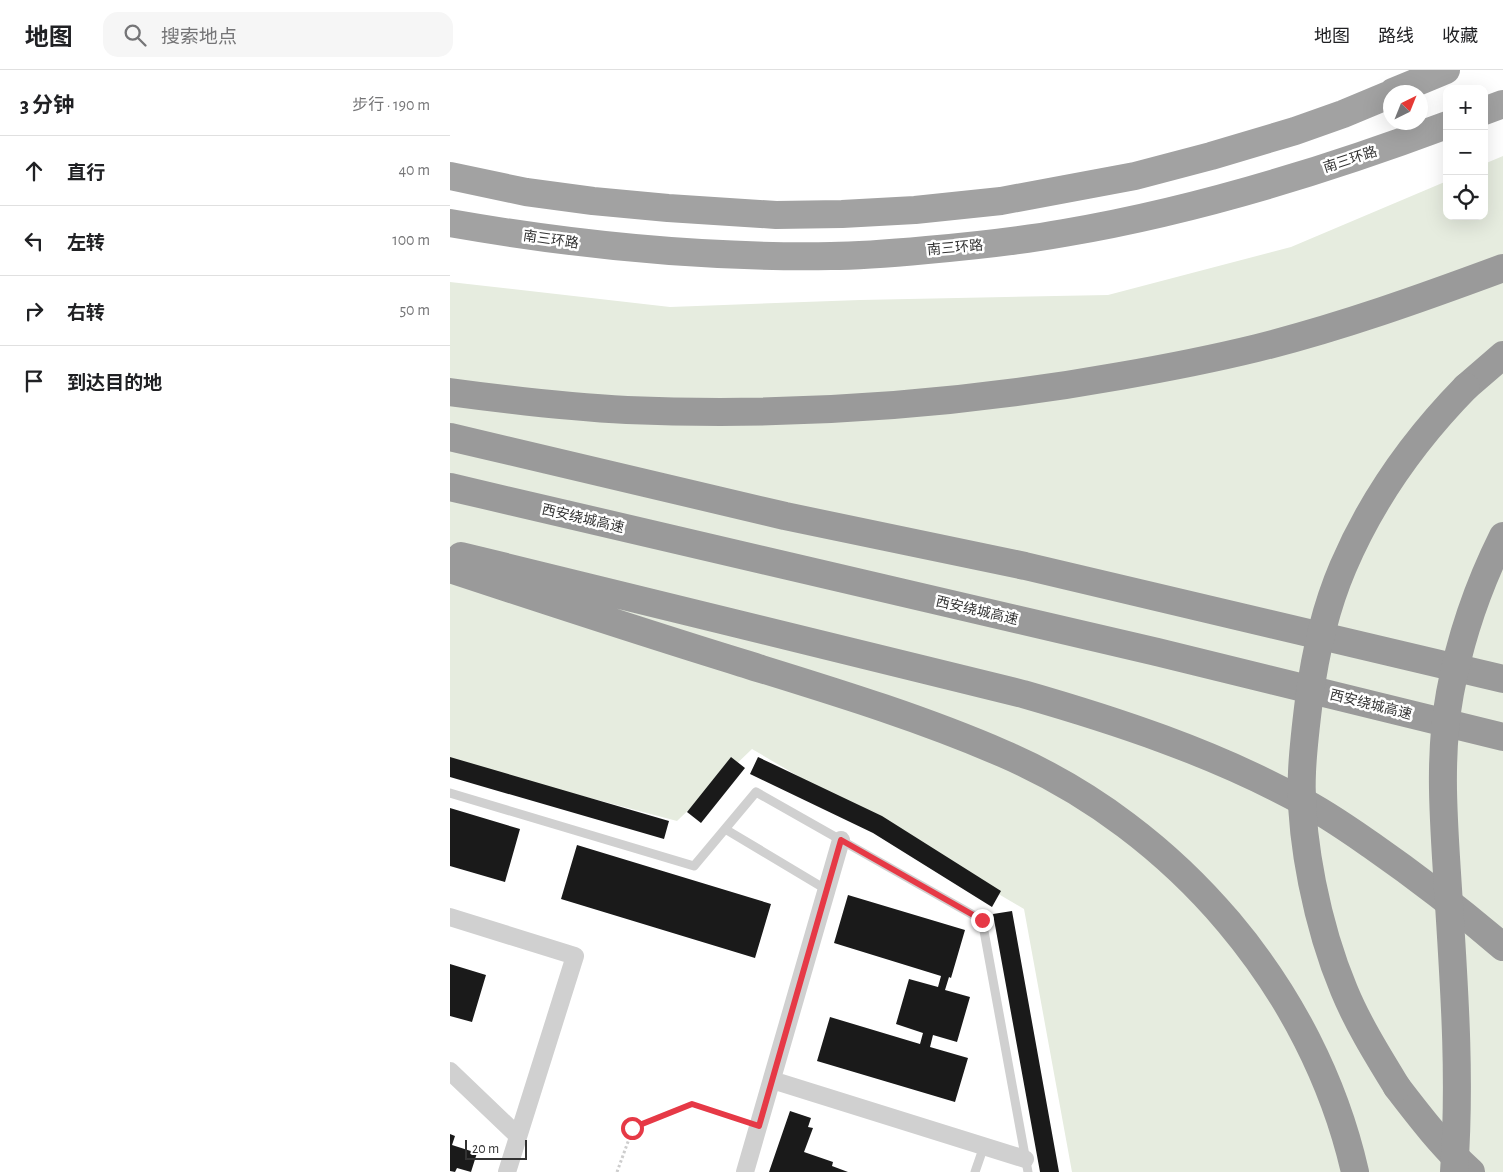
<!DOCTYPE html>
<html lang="zh">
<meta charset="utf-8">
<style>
:root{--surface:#fff;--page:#f6f6f6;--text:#202124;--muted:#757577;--line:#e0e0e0}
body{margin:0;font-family:"Alegreya Sans","Noto Sans SC",sans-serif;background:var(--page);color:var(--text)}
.controls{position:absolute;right:15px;top:15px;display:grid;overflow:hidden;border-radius:10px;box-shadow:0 5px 20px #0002}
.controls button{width:45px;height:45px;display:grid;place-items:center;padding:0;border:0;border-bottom:1px solid var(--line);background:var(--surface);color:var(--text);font:25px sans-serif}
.compass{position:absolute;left:933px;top:15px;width:45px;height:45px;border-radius:50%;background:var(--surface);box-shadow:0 5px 20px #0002;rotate:43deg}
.scale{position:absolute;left:15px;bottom:12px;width:62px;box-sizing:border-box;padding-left:5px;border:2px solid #333;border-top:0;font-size:14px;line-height:18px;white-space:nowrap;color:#333;-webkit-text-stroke:4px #fff;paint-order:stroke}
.stop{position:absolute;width:15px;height:15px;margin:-11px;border:4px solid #e63946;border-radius:50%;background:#fff}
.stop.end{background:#e63946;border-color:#fff;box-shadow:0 1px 5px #0008}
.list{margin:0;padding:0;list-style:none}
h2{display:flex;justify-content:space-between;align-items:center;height:65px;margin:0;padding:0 20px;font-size:21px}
h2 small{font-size:16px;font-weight:400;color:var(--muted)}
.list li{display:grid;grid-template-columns:32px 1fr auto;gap:15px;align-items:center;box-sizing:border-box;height:70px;padding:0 20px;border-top:1px solid var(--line)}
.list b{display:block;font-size:19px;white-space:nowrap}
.list em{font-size:16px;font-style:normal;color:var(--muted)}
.icon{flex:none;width:28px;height:28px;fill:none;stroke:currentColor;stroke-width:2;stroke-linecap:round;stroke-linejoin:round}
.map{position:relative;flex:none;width:1053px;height:1102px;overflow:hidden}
header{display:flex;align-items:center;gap:30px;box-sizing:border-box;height:70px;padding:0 25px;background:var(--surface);border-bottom:1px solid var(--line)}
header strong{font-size:24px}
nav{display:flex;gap:28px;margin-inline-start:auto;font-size:18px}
.search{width:350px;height:45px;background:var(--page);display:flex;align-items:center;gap:12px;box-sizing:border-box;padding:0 18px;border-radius:15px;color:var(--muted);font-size:19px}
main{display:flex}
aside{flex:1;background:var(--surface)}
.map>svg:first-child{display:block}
</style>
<header>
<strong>地图</strong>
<div class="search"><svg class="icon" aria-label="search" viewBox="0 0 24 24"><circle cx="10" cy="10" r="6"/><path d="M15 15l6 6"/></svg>搜索地点</div>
<nav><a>地图</a><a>路线</a><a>收藏</a></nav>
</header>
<main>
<aside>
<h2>3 分钟<small>步行 · 190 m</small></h2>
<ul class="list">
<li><svg class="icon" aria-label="ahead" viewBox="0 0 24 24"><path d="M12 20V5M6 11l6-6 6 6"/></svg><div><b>直行</b></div><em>40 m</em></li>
<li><svg class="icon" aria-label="left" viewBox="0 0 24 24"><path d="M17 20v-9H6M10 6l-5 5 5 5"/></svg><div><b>左转</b></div><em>100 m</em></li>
<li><svg class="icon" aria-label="right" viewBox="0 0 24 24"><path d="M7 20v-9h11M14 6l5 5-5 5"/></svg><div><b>右转</b></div><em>50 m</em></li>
<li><svg class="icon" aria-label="arrive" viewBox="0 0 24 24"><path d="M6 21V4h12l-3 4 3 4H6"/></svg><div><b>到达目的地</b></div></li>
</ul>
</aside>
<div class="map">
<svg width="1053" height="1102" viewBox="0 0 1053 1102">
<rect width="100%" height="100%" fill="#fff"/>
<!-- green -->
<path fill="#e6ecdf" d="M1053,86V1102H622L574,839L302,679L227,751L0,691V212L220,237L410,230L658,225L841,177L997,111V146H1034V94Z"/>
<!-- building -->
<path fill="#1a1a1a" d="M0,687L219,751L214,769L0,707Z
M281,687L295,698L251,753L237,742Z
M308,687L432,746L551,821L542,837L423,763L300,704Z
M0,738L70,759L55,812L0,796Z
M127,775L321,834L305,888L111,829Z
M398,825L515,860L501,908L499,907L495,920L520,927L507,972L483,965L480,977L518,988L505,1032L367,991L380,947L470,974L473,963L446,954L459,909L488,917L491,906L384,873Z
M562,841L609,1102H590L543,844Z
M0,894L36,905L22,952L0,946Z
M340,1041L361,1048L358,1057L363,1058L354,1082L383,1092L382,1096L398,1102H319Z
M0,1064L5,1066L2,1075L27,1083L21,1102L7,1098L5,1102L0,1101Z"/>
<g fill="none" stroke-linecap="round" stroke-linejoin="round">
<!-- path -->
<path stroke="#cdcdcd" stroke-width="3" stroke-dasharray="2.5 2.5" stroke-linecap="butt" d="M167,1102L183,1058L242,1034L291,1050"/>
<!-- service -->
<path stroke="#d0d0d0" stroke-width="9" d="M0,723L244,796L306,722L532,850L578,1102
M275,759L377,820
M525,1102L534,1076"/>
<!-- minor -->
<path stroke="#d0d0d0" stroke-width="18" d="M0,847L125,886L57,1102
M0,1001L68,1066
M322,1010L575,1089
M295,1102L391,770"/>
<!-- trunk -->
<path stroke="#a2a2a2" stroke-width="28" d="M943,22L996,0
M1034,41L1053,34
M0,106L76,122L143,131L218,138L326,145L392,144L465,140L551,131L685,106L761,86L845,61L893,44L941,24
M0,153C125,175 253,188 381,186C413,186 445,183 477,180C523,176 569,171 614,163C744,141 874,101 997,55"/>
<!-- motorway -->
<path stroke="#9a9a9a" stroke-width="28" d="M1016,317L1053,285
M0,322C59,330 118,337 177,340C342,347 508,335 670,306C716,298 762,289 807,278C891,257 972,228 1053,198
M0,367L335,446L575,496L1053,609
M0,417L707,582L1053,667
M11,486L573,624C667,651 761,682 848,729C874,742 898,759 921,775C967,807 1011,841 1053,877
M0,499C97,531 194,563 292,593C379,620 469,647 554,684C727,759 863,918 905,1102
M947,1017C970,1047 993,1077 1021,1102"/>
<!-- motorway-bridge -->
<path stroke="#9a9a9a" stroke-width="28" d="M947,1017C928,986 908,954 894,920C868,858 849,769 852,702C853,678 856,654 859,630C865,584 875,539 893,497C922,429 965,369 1016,317
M1004,1102C1011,1007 1004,914 998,819C994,754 988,688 1000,623C1010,569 1028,516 1053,466"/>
</g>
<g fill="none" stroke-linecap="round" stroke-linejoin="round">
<!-- route -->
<path stroke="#e63946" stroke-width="6" d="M182,1058L242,1034L309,1056L391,770L532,850"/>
</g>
<g text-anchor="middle" stroke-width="5" stroke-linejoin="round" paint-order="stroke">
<!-- street labels -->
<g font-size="14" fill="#333" stroke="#fff">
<text transform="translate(900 89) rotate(-18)" y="5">南三环路</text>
<text transform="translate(101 169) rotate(8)" y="5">南三环路</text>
<text transform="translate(505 177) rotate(-5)" y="5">南三环路</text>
<text transform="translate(133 448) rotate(13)" y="5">西安绕城高速</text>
<text transform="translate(527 540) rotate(13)" y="5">西安绕城高速</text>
<text transform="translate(921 634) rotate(14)" y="5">西安绕城高速</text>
</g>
</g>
</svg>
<div class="controls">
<button>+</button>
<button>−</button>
<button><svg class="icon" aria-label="locate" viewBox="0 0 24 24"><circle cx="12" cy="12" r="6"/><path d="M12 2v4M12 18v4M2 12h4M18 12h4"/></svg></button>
</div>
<svg class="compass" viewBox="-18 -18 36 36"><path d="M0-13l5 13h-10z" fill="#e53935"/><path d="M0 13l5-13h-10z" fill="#757577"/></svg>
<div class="scale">20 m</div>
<div class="stop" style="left:182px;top:1058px"></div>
<div class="stop end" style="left:532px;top:850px"></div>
</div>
</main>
